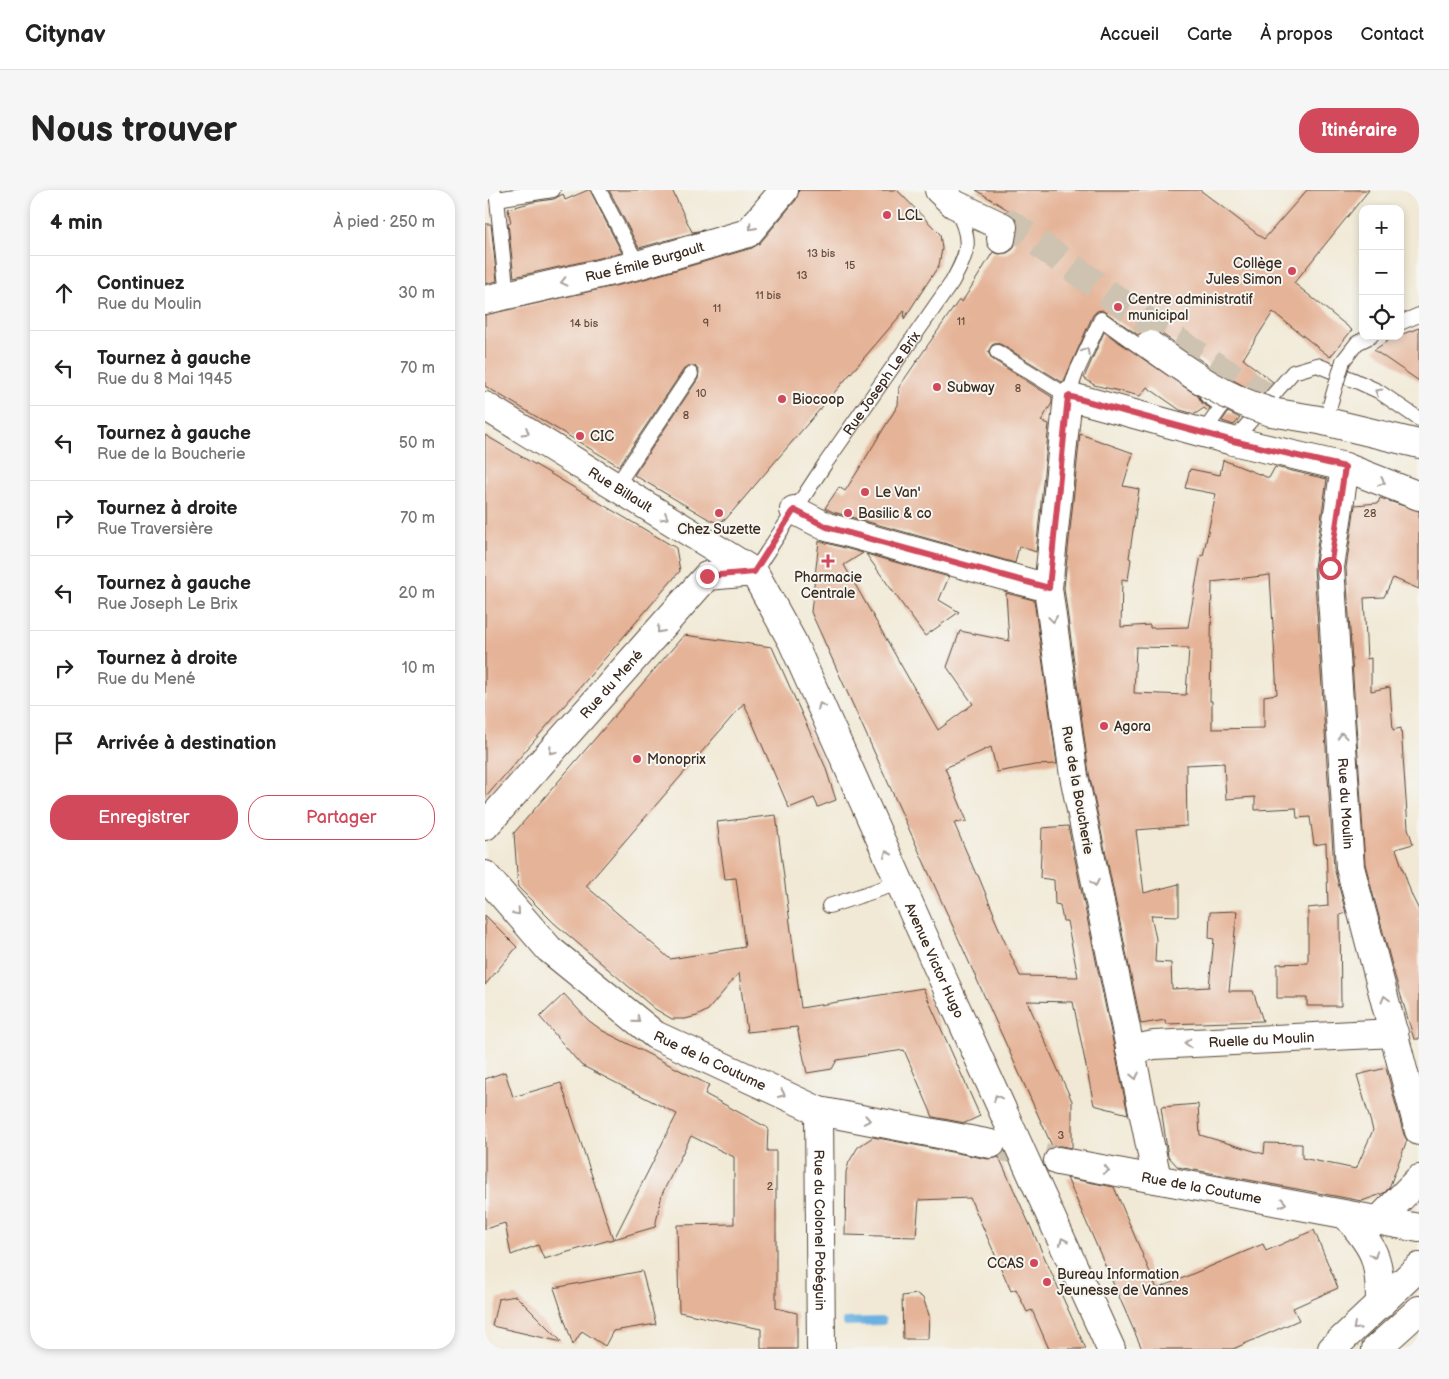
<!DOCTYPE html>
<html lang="fr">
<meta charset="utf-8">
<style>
:root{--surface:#fff;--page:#f6f6f6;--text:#222;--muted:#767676;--line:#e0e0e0;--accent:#d1495b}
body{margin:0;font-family:"Balsamiq Sans",sans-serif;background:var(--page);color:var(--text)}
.controls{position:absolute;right:15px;top:15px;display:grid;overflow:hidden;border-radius:10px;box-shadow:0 2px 8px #0003}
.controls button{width:45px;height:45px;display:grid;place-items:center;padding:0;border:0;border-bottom:1px solid var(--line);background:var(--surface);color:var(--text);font:25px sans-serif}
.stop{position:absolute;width:15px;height:15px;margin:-11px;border:4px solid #d1495b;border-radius:50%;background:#fff}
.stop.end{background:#d1495b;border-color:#fff;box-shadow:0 1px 5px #0008}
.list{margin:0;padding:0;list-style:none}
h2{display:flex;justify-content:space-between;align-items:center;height:65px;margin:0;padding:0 20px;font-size:21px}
h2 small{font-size:16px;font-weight:400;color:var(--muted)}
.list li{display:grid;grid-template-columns:32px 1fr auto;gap:15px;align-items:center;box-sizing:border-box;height:75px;padding:0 20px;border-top:1px solid var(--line)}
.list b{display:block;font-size:19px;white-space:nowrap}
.list p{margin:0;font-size:16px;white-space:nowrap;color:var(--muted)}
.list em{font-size:16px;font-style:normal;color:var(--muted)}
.actions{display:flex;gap:10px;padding:15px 20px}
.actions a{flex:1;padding:11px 0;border:1px solid var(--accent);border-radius:20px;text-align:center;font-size:18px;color:var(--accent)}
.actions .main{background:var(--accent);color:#fff}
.icon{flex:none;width:28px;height:28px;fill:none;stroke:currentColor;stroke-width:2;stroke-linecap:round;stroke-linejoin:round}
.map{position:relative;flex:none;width:934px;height:1159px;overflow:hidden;border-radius:20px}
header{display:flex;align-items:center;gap:30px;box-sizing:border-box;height:70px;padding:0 25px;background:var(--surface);border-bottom:1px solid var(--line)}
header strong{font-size:24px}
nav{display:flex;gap:28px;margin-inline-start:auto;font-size:18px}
.intro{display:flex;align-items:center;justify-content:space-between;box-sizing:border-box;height:120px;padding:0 30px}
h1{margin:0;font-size:35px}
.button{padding:12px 22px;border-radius:20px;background:var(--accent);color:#fff;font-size:18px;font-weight:700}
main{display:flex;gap:30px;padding:0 30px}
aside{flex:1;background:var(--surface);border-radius:20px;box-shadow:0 2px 8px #0003}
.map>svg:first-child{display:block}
</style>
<header>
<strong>Citynav</strong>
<nav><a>Accueil</a><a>Carte</a><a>À propos</a><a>Contact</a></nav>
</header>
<div class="intro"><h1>Nous trouver</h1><a class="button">Itinéraire</a></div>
<main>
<aside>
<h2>4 min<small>À pied · 250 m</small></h2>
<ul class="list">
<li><svg class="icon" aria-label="ahead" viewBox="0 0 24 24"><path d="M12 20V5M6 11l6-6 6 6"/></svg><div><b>Continuez</b><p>Rue du Moulin</p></div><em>30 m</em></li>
<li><svg class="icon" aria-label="left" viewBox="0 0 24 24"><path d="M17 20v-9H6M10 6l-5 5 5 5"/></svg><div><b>Tournez à gauche</b><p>Rue du 8 Mai 1945</p></div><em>70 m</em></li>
<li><svg class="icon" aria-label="left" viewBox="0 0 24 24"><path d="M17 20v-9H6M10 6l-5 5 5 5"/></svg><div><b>Tournez à gauche</b><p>Rue de la Boucherie</p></div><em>50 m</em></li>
<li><svg class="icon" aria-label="right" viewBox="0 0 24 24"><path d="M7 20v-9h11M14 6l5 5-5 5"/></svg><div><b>Tournez à droite</b><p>Rue Traversière</p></div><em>70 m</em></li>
<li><svg class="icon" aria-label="left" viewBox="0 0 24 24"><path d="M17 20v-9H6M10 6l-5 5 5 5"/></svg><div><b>Tournez à gauche</b><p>Rue Joseph Le Brix</p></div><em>20 m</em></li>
<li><svg class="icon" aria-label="right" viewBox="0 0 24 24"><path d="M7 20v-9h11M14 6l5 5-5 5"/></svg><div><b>Tournez à droite</b><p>Rue du Mené</p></div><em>10 m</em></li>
<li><svg class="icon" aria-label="arrive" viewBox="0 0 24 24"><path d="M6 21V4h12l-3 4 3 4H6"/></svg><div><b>Arrivée à destination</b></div></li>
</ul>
<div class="actions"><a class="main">Enregistrer</a><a>Partager</a></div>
</aside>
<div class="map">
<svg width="934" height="1159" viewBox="0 0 934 1159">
<rect width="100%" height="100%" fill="#f6f6f2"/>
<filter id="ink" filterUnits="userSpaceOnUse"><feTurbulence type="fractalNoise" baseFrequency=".02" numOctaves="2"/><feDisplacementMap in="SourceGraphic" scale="10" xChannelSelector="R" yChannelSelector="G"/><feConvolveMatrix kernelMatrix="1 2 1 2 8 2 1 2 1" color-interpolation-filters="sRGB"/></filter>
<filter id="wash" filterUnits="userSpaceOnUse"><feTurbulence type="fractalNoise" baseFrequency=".0096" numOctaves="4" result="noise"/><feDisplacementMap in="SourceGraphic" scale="20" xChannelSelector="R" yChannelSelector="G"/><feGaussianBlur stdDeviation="1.12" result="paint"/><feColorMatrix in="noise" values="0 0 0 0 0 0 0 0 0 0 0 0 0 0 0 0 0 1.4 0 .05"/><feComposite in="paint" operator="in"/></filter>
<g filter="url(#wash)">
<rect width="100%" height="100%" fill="#f1e9d5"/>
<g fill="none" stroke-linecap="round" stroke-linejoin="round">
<!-- stream -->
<path stroke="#6bb1e1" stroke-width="8" d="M361,1132L397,1131"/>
</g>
<g id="blocks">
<!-- building -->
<path fill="#e5b397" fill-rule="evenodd" d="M103,0H105L137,63L29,87L23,33H26L23,19L48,12L69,9L78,4L80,10Z
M124,0H187L207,42L219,40L154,58Z
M314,0H412L455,44L457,59L454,75L419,129L420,120L241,329L233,332L227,331L149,285L213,189L214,181L210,176H203L199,179L134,276L0,196V125L156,90L267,58L275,53L311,10Z
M491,0H715L779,49L822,0H884L809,93L867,140L845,167L788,122L758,169L788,192L778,203L759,196L730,180L674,142L666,139L659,141L653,145L617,120L612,121L608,125L579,191L577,192L517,155L512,153L507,155L503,162L507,169L567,207V213L556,231L564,234L551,362L534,356L530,373L348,322L340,318L354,297L360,301L374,279L413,215L414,197L438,162L474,110L477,112L508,62L514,64L522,63L528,59L531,52L533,39L532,30L530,27L531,25Z
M0,34H6L12,91L0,94Z
M934,138V191L889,160L907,148L915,146V145Z
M619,142L713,206L717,213L725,218L723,221L719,218L710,224L695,220L662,197L655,206L609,195L599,188Z
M743,222L755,228L749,235L737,231Z
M595,244L648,263L638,296L654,299L644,368L646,369L643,390L637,389L636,437L665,435V438L703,437L716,365L718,366L731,304L700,298L705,279L735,285L738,270L784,288L790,277L842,289L829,378L849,678L861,723L855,725L856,816H822V808H792V774L823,773V718L843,716L841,653L829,655L825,627L812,628L811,618L770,620V607L741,609L739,573L701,575L702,636L651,640L659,703L694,694V726L666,725L671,749L670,772L686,773L687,799L724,797L729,749L724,748L725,722L752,721L744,801H768L778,831L681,834L680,830L656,834L604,583L579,398ZM785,385L792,504L779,506V538L727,539V511H725L727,392ZM651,457L704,458L701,505L649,503Z
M0,245L191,358L195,381L0,608Z
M895,308L934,321V399L908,388L899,407L879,408L882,469L886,468V501L905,497L908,540L916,538L923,638L928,654L911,659L927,706L934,720V849H929L909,783L880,674L861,378L870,315L893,313Z
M334,351L378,363L359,375L453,540L488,514L462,477L475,441L524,451L521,403L549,410L572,574L550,575L512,582L506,557L460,578L482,631L469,633L491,684L493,685L509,724L508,725L535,786L593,787L582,731H578L575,715L570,714L569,690L555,688L557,638L583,636L643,924L609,915L588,812L542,811L587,911V958L576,956H567L326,422Z
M381,364L464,387L454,410L474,422L440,446Z
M199,445L287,457L340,576L351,610L333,617L329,608L304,618L259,513L101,696L185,769L260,757L251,688L240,689L232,632L291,625L316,818L438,798L495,926L480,933L448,927L419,860L352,870L347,879L322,883L312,837L262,842L254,783L223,820L212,826L200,829H187L170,819L69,733L33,697L29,643Z
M0,725L32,757L0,795Z
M79,804L103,830L118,841L224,895L220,904L283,938L282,961H291V1118L312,1123V1159H276V1139L194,1122L192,1035L249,1034V967L206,946L177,1004L170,1037L129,1049L192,924L96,875L55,827Z
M901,878L919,945L922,950L904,998L899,1003L877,1011L693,977L683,966L676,917L713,914L715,945L779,964L780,953L817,954V968L871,979L888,940L872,885Z
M20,882L28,907L76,893L128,1049L59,1069L53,1055L26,1065L20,1033L0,1039V889Z
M388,947L503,969L514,967L601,1159H564L547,1120L542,1122L531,1099L526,1101L485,1008L434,1010L431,1047L360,1045L361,982L364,972L373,957Z
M582,988L629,997L672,1099L778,1054L781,1061L829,1040L853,1098L808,1118L814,1130L748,1159H657Z
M157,1081L171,1134L128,1141L120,1156L97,1141L88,1155L69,1098Z
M432,1104L438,1108L444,1125L443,1149H418L417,1106Z
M31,1106L77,1152L7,1136L13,1109Z"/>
</g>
</g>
<g filter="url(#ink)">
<use href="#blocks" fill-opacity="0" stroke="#564739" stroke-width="1"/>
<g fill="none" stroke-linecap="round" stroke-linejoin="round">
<!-- minor-tunnel -->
<path stroke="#cdc3b0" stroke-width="28" stroke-dasharray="28 14" stroke-linecap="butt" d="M518,957L573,971"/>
<!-- secondary-tunnel -->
<path stroke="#cdc3b0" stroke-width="28" stroke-dasharray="28 14" stroke-linecap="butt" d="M518,37L526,34C613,95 698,161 792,212"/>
<defs>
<g id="service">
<path d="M8,0L12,9L22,106"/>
<path d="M114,0L153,75"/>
<path d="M12,9L68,0"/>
<path d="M915,133L934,125"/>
<path d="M512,162L583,206L591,183L616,129L666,165"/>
<path d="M858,171L872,153L886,146"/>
<path d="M718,243L737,216L722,206"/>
<path d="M748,251L808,182L832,175L871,191L893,201L934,229"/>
<path d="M130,298L206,184"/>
<path id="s1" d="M269,382L340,274L467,92C484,61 488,50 470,17"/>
<path d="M344,716L414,693"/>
</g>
<g id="minor">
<path id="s2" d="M0,110L153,75L263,43L299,0"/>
<path id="s3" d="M0,216L269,382"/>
<path id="s4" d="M860,277L845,377L865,677L934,941"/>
<path d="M309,320L342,337L563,398"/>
<path id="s5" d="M0,685L64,759L170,845L334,921L506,954"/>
<path id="s6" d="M645,860L669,855L909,843"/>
<path id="s7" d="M334,921L336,1159"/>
<path id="s8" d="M573,971L934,1038"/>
<path d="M672,989L589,586L563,398L583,206L748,251L860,277L934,306"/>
<path d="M861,1025C891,1060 895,1069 895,1115"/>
<path d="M893,1031L934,989"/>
</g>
<g id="tertiary">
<path id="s9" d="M0,636L222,386L269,382L307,451L452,776L626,1159"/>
</g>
<path id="secondary" d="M454,0L469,14L518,37L516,49
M786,222L834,230L934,254
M847,1159L934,1077
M891,1159L934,1120"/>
</defs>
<!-- service casing -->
<use href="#service" stroke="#564739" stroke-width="16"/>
<!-- minor casing -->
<use href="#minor" stroke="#564739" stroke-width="30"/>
<!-- tertiary casing -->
<use href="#tertiary" stroke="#564739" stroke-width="30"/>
<!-- secondary casing -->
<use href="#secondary" stroke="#564739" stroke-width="30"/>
<!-- service -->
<use href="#service" stroke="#fff" stroke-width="14"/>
<!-- minor -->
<use href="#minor" stroke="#fff" stroke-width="28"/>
<!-- tertiary -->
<use href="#tertiary" stroke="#fff" stroke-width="28"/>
<!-- secondary -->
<use href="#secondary" stroke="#fff" stroke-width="28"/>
<defs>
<path id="service-bridge" d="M845,215L858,171"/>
<path id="secondary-bridge" d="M665,155C703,182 740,209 786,222"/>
</defs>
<!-- service-bridge casing -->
<use href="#service-bridge" stroke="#564739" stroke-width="16" stroke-linecap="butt"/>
<!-- secondary-bridge casing -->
<use href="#secondary-bridge" stroke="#564739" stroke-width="30" stroke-linecap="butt"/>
<!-- service-bridge -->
<use href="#service-bridge" stroke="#fff" stroke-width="14"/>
<!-- secondary-bridge -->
<use href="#secondary-bridge" stroke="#fff" stroke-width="28"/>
</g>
<!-- one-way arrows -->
<defs><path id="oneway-chevron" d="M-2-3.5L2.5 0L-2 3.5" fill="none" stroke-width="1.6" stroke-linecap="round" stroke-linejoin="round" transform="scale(1.25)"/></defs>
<g stroke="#a79f9a">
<use href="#oneway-chevron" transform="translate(267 37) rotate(132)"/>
<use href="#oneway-chevron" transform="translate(79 92) rotate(167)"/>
<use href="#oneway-chevron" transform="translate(601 161) rotate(-64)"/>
<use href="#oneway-chevron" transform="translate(893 202) rotate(-150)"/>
<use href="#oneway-chevron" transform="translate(41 242) rotate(32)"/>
<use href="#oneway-chevron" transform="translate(897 292) rotate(22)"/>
<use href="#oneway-chevron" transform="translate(180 327) rotate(31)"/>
<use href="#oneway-chevron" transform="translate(568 429) rotate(82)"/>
<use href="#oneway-chevron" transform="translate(175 440) rotate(132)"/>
<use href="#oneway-chevron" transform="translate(336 516) rotate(-114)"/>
<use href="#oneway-chevron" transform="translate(857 546) rotate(-94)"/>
<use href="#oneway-chevron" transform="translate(67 561) rotate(132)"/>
<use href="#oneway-chevron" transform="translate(402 664) rotate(-114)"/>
<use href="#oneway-chevron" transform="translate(610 693) rotate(78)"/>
<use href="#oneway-chevron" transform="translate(32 722) rotate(49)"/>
<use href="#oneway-chevron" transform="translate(900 809) rotate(-105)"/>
<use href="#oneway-chevron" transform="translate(152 830) rotate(39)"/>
<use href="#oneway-chevron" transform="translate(703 853) rotate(177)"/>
<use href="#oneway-chevron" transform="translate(650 886) rotate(78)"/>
<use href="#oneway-chevron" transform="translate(297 904) rotate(25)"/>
<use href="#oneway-chevron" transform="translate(512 908) rotate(-115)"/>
<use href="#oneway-chevron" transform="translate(382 930) rotate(11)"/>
<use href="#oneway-chevron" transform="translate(621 980) rotate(11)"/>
<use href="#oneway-chevron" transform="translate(798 1013) rotate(11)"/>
<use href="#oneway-chevron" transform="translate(578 1051) rotate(-114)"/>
<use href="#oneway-chevron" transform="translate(889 1065) rotate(68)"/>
<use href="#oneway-chevron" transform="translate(871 1137) rotate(138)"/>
</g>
</g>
<g fill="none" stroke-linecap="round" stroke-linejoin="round" filter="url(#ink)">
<!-- route -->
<path stroke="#d1495b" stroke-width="6" d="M222,386L269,382L309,320L342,337L564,398L583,206L748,251L860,277L845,378"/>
</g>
<!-- markers -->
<g fill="#d1495b" stroke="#f6f6f2" stroke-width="2">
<circle cx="402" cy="25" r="5"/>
<circle cx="807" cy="81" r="5"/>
<circle cx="633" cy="117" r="5"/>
<circle cx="452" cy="197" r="5"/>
<circle cx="297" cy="209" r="5"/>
<circle cx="95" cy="246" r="5"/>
<circle cx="380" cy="302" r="5"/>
<circle cx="234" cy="323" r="5"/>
<circle cx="363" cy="323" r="5"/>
<path d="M340.5 363.5h5v5h5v5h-5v5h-5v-5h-5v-5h5z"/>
<circle cx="619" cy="536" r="5"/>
<circle cx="152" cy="569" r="5"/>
<circle cx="549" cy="1073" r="5"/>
<circle cx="562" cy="1092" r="5"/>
</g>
<g text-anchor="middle" stroke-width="4" stroke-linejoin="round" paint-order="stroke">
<!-- number labels -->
<g font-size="11" fill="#664c3c">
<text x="336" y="67">13 bis</text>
<text x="365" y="79">15</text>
<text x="317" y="89">13</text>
<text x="283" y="109">11 bis</text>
<text x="232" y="122">11</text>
<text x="476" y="135">11</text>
<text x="99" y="137">14 bis</text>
<text x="221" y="137">9</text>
<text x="533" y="202">8</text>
<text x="216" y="207">10</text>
<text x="201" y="229">8</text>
<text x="885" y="327">28</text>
<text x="576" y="949">3</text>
<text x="285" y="1000">2</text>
</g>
<!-- poi labels -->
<g font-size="14" fill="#3b2a1e" stroke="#f6f6f2" text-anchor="start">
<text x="412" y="30">LCL</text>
<text x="797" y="78" text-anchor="end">Collège<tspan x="797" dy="16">Jules Simon</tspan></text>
<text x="643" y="114">Centre administratif<tspan x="643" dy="16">municipal</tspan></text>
<text x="462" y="202">Subway</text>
<text x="307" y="214">Biocoop</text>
<text x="105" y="251">CIC</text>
<text x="390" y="307">Le Van'</text>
<text x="373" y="328">Basilic &amp; co</text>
<text x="234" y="344" text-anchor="middle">Chez Suzette</text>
<text x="343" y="392" text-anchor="middle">Pharmacie<tspan x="343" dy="16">Centrale</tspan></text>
<text x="629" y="541">Agora</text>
<text x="162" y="574">Monoprix</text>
<text x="539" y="1078" text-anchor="end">CCAS</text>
<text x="572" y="1089">Bureau Information<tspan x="572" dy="16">Jeunesse de Vannes</tspan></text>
</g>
<!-- street labels -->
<g font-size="14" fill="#3b2a1e" stroke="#f6f6f2">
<text dy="5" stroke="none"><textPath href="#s2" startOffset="164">Rue Émile Burgault</textPath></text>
<text dy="5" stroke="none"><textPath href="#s1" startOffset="228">Rue Joseph Le Brix</textPath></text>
<text dy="5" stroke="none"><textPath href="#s3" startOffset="159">Rue Billault</textPath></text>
<text dy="5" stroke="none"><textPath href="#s9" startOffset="190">Rue du Mené</textPath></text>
<text transform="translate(593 600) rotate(80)" y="5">Rue de la Boucherie</text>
<text dy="5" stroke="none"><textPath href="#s4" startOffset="338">Rue du Moulin</textPath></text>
<text dy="5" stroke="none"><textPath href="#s9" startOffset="810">Avenue Victor Hugo</textPath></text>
<text dy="5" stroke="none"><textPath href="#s6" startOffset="132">Ruelle du Moulin</textPath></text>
<text dy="5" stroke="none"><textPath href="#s5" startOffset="295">Rue de la Coutume</textPath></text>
<text dy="5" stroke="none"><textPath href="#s8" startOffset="146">Rue de la Coutume</textPath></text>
<text dy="5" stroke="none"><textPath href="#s7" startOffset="119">Rue du Colonel Pobéguin</textPath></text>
</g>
</g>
</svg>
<div class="controls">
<button>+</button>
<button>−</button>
<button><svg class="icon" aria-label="locate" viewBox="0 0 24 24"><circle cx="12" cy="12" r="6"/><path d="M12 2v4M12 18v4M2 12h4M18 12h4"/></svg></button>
</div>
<div class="stop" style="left:845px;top:378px"></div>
<div class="stop end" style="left:222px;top:386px"></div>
</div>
</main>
